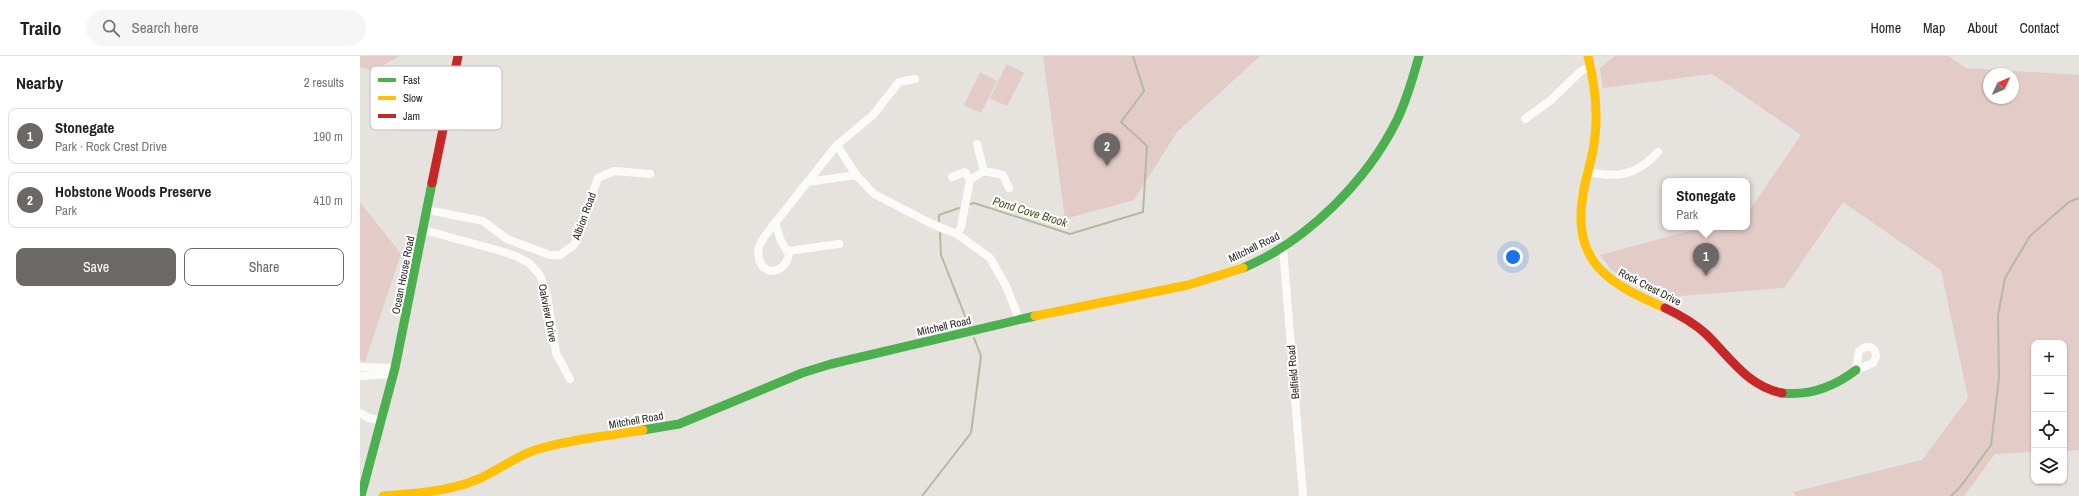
<!DOCTYPE html>
<meta charset="utf-8">
<style>
:root{--surface:#fff;--page:#f6f6f6;--text:#202124;--muted:#757577;--line:#e0e0e0;--accent:#6b6865}
body{margin:0;font-family:"Archivo Narrow",sans-serif;background:var(--page);color:var(--text)}
.controls{position:absolute;right:12px;bottom:12px;display:grid;overflow:hidden;border-radius:8px;box-shadow:0 1px 3px #0004}
.controls button{width:36px;height:36px;display:grid;place-items:center;padding:0;border:0;border-bottom:1px solid var(--line);background:var(--surface);color:var(--text);font:20px sans-serif}
.compass{position:absolute;left:1623px;top:12px;width:36px;height:36px;border-radius:50%;background:var(--surface);box-shadow:0 1px 3px #0004;rotate:46deg}
.you{position:absolute;left:1153px;top:201px;width:14px;height:14px;margin:-10px;border:3px solid #fff;border-radius:50%;background:#1a73e8;box-shadow:0 0 0 6px #1a73e833}
.badge{display:grid;place-items:center;width:26px;height:26px;border-radius:50%;background:var(--accent);color:#fff;font-size:13px;font-weight:700}
.pin{position:absolute;translate:-50% -33px;filter:drop-shadow(0 1px 2px #0008)}
.pin::after{content:'';position:absolute;top:21px;width:14px;height:12px;background:inherit;clip-path:polygon(0 0,100% 0,50% 100%)}
.popup{position:absolute;left:1302px;top:122px;width:88px;height:52px;box-sizing:border-box;display:grid;place-content:center;border-radius:8px;background:var(--surface);filter:drop-shadow(0 1px 3px #0005);font-size:13px;white-space:nowrap;color:var(--muted)}
.popup b{font-size:15px;color:var(--text)}
.popup::after{content:'';position:absolute;left:50%;top:100%;margin-left:-8px;border:8px solid transparent;border-top-color:var(--surface)}
.list{margin:0;padding:0;list-style:none}
h2{display:flex;justify-content:space-between;align-items:center;height:52px;margin:0;padding:0 16px;font-size:17px}
h2 small{font-size:13px;font-weight:400;color:var(--muted)}
.list li{display:grid;grid-template-columns:26px 1fr auto;gap:12px;align-items:center;box-sizing:border-box;height:56px;margin:0 8px 8px;padding:0 8px;border:1px solid var(--line);border-radius:8px}
.list b{display:block;font-size:15px;white-space:nowrap}
.list p{margin:0;font-size:13px;white-space:nowrap;color:var(--muted)}
.list em{font-size:13px;font-style:normal;color:var(--muted)}
.actions{display:flex;gap:8px;padding:12px 16px}
.actions a{flex:1;padding:9px 0;border:1px solid var(--accent);border-radius:8px;text-align:center;font-size:14px;color:var(--accent)}
.actions .main{background:var(--accent);color:#fff}
.icon{flex:none;width:22px;height:22px;fill:none;stroke:currentColor;stroke-width:2;stroke-linecap:round;stroke-linejoin:round}
.map{position:relative;flex:none;width:1719px;height:440px;overflow:hidden}
header{display:flex;align-items:center;gap:24px;box-sizing:border-box;height:56px;padding:0 20px;background:var(--surface);border-bottom:1px solid var(--line)}
header strong{font-size:19px}
nav{display:flex;gap:22px;margin-inline-start:auto;font-size:14px}
.search{width:280px;height:36px;background:var(--page);display:flex;align-items:center;gap:10px;box-sizing:border-box;padding:0 14px;border-radius:22px;color:var(--muted);font-size:15px}
main{display:flex}
aside{flex:1;background:var(--surface)}
.map>svg:first-child{display:block}
</style>
<header>
<strong>Trailo</strong>
<div class="search"><svg class="icon" aria-label="search" viewBox="0 0 24 24"><circle cx="10" cy="10" r="6"/><path d="M15 15l6 6"/></svg>Search here</div>
<nav><a>Home</a><a>Map</a><a>About</a><a>Contact</a></nav>
</header>
<main>
<aside>
<h2>Nearby<small>2 results</small></h2>
<ul class="list">
<li><span class="badge">1</span><div><b>Stonegate</b><p>Park · Rock Crest Drive</p></div><em>190 m</em></li>
<li><span class="badge">2</span><div><b>Hobstone Woods Preserve</b><p>Park</p></div><em>410 m</em></li>
</ul>
<div class="actions"><a class="main">Save</a><a>Share</a></div>
</aside>
<div class="map">
<svg width="1719" height="440" viewBox="0 0 1719 440">
<rect width="100%" height="100%" fill="#e6e2de"/>
<!-- green -->
<path fill="#e3cbc8" fill-rule="evenodd" d="M0,0H40L12,15L0,11Z
M683,0H900L817,76L774,144L705,163Z
M1255,0H1588L1606,12L1719,19V394L1704,395V287H1674V396L1635,398L1604,440H1436L1433,436L1562,404L1608,342L1581,214L1483,146L1424,232L1307,241L1264,223L1251,213L1240,199L1344,171H1387V158L1441,79L1352,18L1243,32L1240,12ZM1629,18H1653V42H1629Z
M647,8L664,17L647,50L630,42Z
M620,16L637,25L621,57L604,49Z
M0,146L41,198L5,306L0,304Z"/>
<g fill="none" stroke-linecap="round" stroke-linejoin="round">
<!-- stream -->
<path stroke="#b3baa0" stroke-width="2" d="M610,148L614,147L710,178L783,156L787,90L761,66L784,35L773,0
M579,165V159L599,152
M580,177L581,199L609,270
M562,440L611,377L621,300L614,282
M1591,440L1601,430L1631,389L1639,322L1638,259L1645,222L1670,180L1709,146L1719,142"/>
<!-- street -->
<path stroke="#fbfbfa" stroke-width="8" d="M1165,63L1191,44L1221,15L1231,10
M617,88L624,115
M477,89L496,119L514,138L572,168L597,178L630,202L646,230L660,265
M1227,116C1258,122 1276,120 1298,96
M592,121L605,116L610,124
M447,126L496,119
M68,154L123,165L147,183L190,199H200L214,189L238,122L254,115L290,118
M415,167C404,181 391,193 403,211L410,215C421,215 427,208 429,198L421,185L415,167L477,89L513,59L539,26L555,23
M64,174L137,194L156,200L169,207L180,219L187,239L196,297L210,323
M597,178L601,171L610,124L624,115L643,119L649,132
M923,192L943,440
M428,195L479,188
M1505,291H1511L1515,295L1516,301L1513,307L1496,314L1499,295Z
M0,311L35,312
M0,320L34,318
M0,357L9,362L22,365"/>
<!-- fast -->
<path stroke="#4caf50" stroke-width="9" d="M883,212C946,186 1007,125 1037,64C1047,43 1053,22 1059,0
M1422,337C1450,340 1474,331 1496,314
M283,374L319,368L442,317L471,308L675,260
M1,440L35,312L72,127"/>
<!-- slow -->
<path stroke="#ffc107" stroke-width="9" d="M1228,0C1235,29 1239,58 1234,88C1232,105 1225,122 1223,139C1211,207 1250,228 1305,252
M675,260L828,229L883,212
M23,440C55,437 86,436 116,424C136,416 154,401 175,394C210,383 248,380 283,374"/>
<!-- jam -->
<path stroke="#c62828" stroke-width="9" d="M72,127L98,0
M1305,252C1320,259 1334,267 1346,278C1370,301 1387,330 1422,337"/>
</g>
<g text-anchor="middle" stroke-width="4" stroke-linejoin="round" paint-order="stroke">
<!-- street labels -->
<g font-size="11" fill="#292724" stroke="#fff">
<text transform="translate(224 160) rotate(-70)" y="4">Albion Road</text>
<text transform="translate(894 191) rotate(-26)" y="4">Mitchell Road</text>
<text transform="translate(43 219) rotate(-79)" y="4">Ocean House Road</text>
<text transform="translate(1290 231) rotate(27)" y="4">Rock Crest Drive</text>
<text transform="translate(188 257) rotate(79)" y="4">Oakview Drive</text>
<text transform="translate(584 270) rotate(-13)" y="4">Mitchell Road</text>
<text transform="translate(933 316) rotate(-95)" y="4">Belfield Road</text>
<text transform="translate(276 364) rotate(-10)" y="4">Mitchell Road</text>
</g>
<!-- water labels -->
<g font-size="12" font-style="italic" fill="#45551d" stroke="#fff">
<text transform="translate(670 156) rotate(17)" y="4">Pond Cove Brook</text>
</g>
</g>
<!-- legend -->
<rect x="10" y="10" width="132" height="64" rx="6" fill="#fff" stroke="#bfbebd" stroke-width="1"/>
<rect x="18" y="22" width="18" height="4" fill="#4caf50"/>
<rect x="18" y="40" width="18" height="4" fill="#ffc107"/>
<rect x="18" y="58" width="18" height="4" fill="#c62828"/>
<g font-size="11" fill="#292724">
<text x="43" y="28">Fast</text>
<text x="43" y="46">Slow</text>
<text x="43" y="64">Jam</text>
</g>
</svg>
<div class="controls">
<button>+</button>
<button>−</button>
<button><svg class="icon" aria-label="locate" viewBox="0 0 24 24"><circle cx="12" cy="12" r="6"/><path d="M12 2v4M12 18v4M2 12h4M18 12h4"/></svg></button>
<button><svg class="icon" aria-label="layers" viewBox="0 0 24 24"><path d="M12 4l9 5-9 5-9-5zM3 14l9 5 9-5"/></svg></button>
</div>
<svg class="compass" viewBox="-18 -18 36 36"><path d="M0-13l5 13h-10z" fill="#e53935"/><path d="M0 13l5-13h-10z" fill="#757577"/></svg>
<div class="you"></div>
<div class="pin badge" style="left:1346px;top:220px">1</div>
<div class="popup"><b>Stonegate</b>Park</div>
<div class="pin badge" style="left:747px;top:110px">2</div>
</div>
</main>
